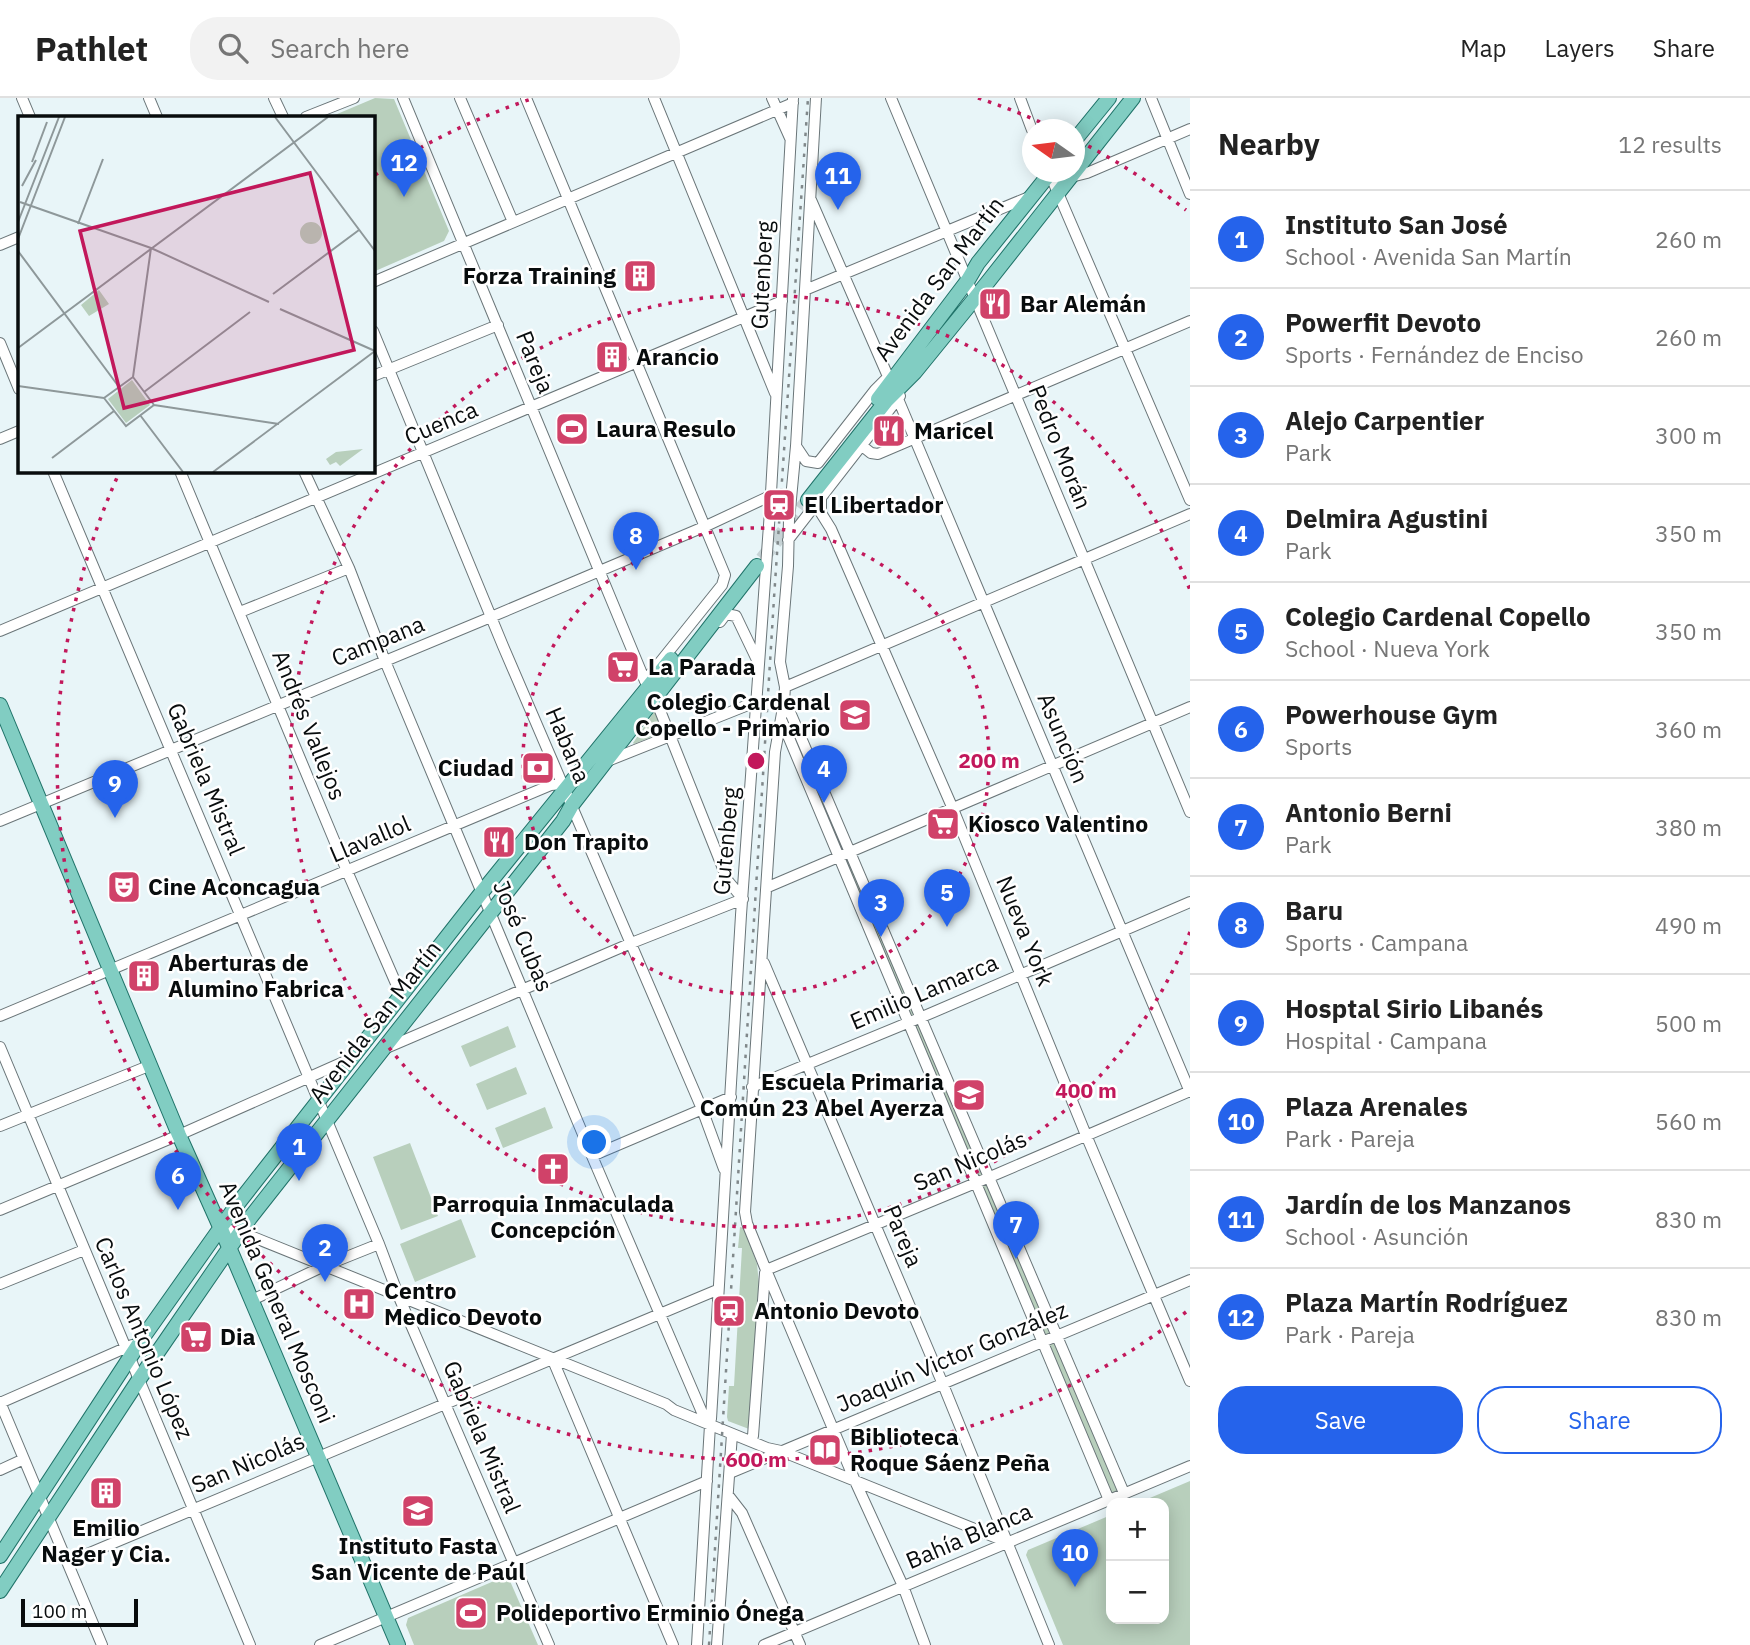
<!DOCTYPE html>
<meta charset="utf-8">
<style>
:root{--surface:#fff;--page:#f2f2f2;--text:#222;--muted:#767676;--line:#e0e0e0;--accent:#2563eb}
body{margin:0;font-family:"IBM Plex Sans",sans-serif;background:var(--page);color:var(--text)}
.controls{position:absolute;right:21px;bottom:21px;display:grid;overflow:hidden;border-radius:14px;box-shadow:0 4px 18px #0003}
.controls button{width:63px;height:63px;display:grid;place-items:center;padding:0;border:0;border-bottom:2px solid var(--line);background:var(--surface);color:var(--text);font:35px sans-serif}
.compass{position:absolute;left:1022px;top:21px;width:63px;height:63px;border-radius:50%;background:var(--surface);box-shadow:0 4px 18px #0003;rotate:284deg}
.scale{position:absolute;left:21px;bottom:18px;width:117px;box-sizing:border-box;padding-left:7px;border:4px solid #080c0d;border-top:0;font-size:19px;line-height:24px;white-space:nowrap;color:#080c0d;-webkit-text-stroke:5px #fff;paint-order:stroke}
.you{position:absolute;left:595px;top:1045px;width:24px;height:24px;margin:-18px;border:5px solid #fff;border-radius:50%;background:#1a73e8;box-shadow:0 0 0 10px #1a73e833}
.badge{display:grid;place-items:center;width:46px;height:46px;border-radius:50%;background:var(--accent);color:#fff;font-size:23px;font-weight:700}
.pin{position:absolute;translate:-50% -58px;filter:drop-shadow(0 2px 4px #0008)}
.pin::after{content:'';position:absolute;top:37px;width:24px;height:21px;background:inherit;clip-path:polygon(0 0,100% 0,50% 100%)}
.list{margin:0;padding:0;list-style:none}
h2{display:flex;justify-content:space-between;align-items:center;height:91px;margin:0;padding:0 28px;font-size:30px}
h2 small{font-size:23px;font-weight:400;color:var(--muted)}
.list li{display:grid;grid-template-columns:46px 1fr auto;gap:21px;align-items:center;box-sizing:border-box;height:98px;padding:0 28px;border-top:2px solid var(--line)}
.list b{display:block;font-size:26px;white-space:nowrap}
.list p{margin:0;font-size:23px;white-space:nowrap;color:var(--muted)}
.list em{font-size:23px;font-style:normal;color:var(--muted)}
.actions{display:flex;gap:14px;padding:21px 28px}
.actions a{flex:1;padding:16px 0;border:2px solid var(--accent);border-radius:28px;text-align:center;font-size:24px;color:var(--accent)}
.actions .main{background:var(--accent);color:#fff}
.icon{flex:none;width:38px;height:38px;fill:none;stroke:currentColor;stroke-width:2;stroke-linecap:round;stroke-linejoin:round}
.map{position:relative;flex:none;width:1190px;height:1547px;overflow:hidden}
header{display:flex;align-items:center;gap:42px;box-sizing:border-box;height:98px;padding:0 35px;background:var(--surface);border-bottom:2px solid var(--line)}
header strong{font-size:33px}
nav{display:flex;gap:38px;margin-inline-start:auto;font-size:24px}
.search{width:490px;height:63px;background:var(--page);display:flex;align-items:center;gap:18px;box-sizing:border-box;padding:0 24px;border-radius:28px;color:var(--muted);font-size:26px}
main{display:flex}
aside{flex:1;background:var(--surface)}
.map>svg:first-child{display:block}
</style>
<header>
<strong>Pathlet</strong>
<div class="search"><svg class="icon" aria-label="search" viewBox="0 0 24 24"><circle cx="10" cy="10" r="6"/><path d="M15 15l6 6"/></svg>Search here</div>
<nav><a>Map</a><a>Layers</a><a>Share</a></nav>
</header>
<main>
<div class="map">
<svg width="1190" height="1547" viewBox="0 0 1190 1547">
<rect width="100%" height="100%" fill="#e8f5f8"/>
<!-- green -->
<path fill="#b8cfbc" d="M375,0L394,1L449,133L444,143L373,174V19H330Z
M656,611L662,631L659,636L634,646L633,645Z
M805,645L1124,1395L1109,1402L794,650Z
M508,928L516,949L470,969L461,948Z
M516,969L527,996L487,1012L476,986Z
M545,1009L553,1030L503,1050L495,1030Z
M410,1045L438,1118L401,1132L373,1059Z
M461,1121L476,1159L415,1184L400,1146Z
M740,1129L744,1130L757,1166L759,1186L749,1331L728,1323L727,1319L729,1288H734L742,1150H738Z
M1190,1383V1547H1063L1026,1457L1028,1452L1111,1417V1521H1164V1405H1138Z
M501,1480L510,1483L538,1547H414L406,1527L408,1520Z"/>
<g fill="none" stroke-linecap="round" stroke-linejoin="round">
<!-- major-tunnel -->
<path stroke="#c6d2d5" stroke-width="14" stroke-dasharray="14 7" stroke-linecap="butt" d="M762,461L808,402"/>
<defs>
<path id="minor" d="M22,0L30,19
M149,0L157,19
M274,0L283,19
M403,0L645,583
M460,0L513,124
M526,0L725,477L722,487L649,578
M654,0L775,295
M772,0L790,40
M816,0L796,348L789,422L788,468L780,564L785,589L784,604L775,654L745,1114L747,1125L766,1172L855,1383L903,1488L925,1547
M891,0L1190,714
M1020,0L1032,32
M1151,0L1190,96
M306,19L354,0
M1049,74L1190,402
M1071,79L1087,75L1190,31
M0,147L19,139
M373,184L793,5
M805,192L1029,99
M373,233L503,548L702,1011L724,1071
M0,245L19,291
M373,278L498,227
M898,301L1190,994
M0,341L19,333
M861,347L871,355L878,356L1190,223
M796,348L806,363L818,365L875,292L885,282L890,283L811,102
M53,373L379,1146L399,1199L549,1547
M180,373L347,773L401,897
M304,373L349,470L385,563L592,1058L704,1319
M821,400V415L831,431L953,711L1086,1037L1190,1283
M788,442L900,298
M240,514L349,470
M720,524L726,516L736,518L758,564
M0,533L782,203
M785,589L1190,416
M657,597L655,600L728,783L743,801
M784,600L1124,1395
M781,621L1109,1402
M605,664L758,603
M0,723L491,519L706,428L770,398
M768,789L1190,609
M764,865L942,1284L1049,1547
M0,918L551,687L562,686
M0,949L250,1547
M384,951L629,846L743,801
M752,989L922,919L1190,804
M0,1028L151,967
M592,1058L731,999
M0,1112L179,1037L348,962
M220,1129L253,1139L666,1306L674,1312L767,1350L781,1353L1007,1444
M766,1172L990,1079L1190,993
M0,1186L84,1152
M252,1202L324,1168L379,1146
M552,1260L673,1547
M0,1304L102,1547
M0,1305L132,1247
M711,1321L741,817L770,413L793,0
M753,1338L765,1175
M0,1372L24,1361
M730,1375L1190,1182
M728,1397L742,1415L800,1547
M68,1464L717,1192
M320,1547L707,1383
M697,1547L710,1327
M717,1547L732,1336
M764,1547L1190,1368"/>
<path id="major" d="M1074,43L1109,0
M878,301L968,182L978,165L1051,74
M808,402L887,302L915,274L976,199L1133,0
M0,607L179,1037L229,1149L398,1547
M0,1458L144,1238L236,1108L482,794L671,561
M0,1493L140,1280L250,1120L563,723L572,707L757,468"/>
</defs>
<!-- minor casing -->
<use href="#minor" stroke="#6a7578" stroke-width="12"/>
<!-- major casing -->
<use href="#major" stroke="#207369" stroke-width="16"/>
<!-- minor -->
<use href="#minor" stroke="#fff" stroke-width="10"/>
<!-- major -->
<use href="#major" stroke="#81cdc2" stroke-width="14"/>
<!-- rail -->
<path stroke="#80888a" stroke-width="2.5" stroke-dasharray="3.5 7" stroke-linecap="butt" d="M709,1547L774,500L808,0"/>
</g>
<!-- distance rings -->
<g fill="none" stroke="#c2185b" stroke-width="3.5" stroke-dasharray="3.5 7">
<circle cx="756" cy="663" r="233"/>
<path d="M1190 834A466 466 0 1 1 1190 492"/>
<path d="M1186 1214A699 699 0 0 1 120 373M375 77A699 699 0 0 1 534 0M978 0A699 699 0 0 1 1051 29M1079 43A699 699 0 0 1 1186 112"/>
</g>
<!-- icons -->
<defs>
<symbol id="building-square" viewBox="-11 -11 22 22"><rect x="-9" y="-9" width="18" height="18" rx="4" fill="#d04269" stroke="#fff"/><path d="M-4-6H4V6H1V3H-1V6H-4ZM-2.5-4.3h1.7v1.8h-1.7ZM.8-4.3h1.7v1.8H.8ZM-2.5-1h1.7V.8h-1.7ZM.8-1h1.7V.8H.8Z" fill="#fff"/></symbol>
<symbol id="restaurant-square" viewBox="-11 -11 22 22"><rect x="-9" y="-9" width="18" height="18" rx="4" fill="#d04269" stroke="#fff"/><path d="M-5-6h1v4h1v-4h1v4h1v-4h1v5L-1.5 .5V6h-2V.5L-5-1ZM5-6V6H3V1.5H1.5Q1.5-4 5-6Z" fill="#fff"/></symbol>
<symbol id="stadium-square" viewBox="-11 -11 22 22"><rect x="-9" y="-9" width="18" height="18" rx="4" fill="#d04269" stroke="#fff"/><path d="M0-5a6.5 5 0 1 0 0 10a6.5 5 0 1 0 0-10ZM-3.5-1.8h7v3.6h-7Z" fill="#fff"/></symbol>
<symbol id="station-square" viewBox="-11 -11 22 22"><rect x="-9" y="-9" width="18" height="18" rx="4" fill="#d04269" stroke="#fff"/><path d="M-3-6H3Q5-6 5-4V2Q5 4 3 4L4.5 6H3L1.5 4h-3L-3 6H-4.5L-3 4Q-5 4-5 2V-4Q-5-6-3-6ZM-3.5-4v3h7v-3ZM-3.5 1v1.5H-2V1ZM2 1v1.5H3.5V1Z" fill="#fff"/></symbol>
<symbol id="supermarket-square" viewBox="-11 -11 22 22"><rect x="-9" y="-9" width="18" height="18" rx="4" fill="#d04269" stroke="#fff"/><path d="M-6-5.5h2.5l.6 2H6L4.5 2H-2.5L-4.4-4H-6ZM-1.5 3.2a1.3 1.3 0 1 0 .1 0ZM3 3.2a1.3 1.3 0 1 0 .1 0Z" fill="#fff"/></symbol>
<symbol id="school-square" viewBox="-11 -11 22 22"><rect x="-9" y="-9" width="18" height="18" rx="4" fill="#d04269" stroke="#fff"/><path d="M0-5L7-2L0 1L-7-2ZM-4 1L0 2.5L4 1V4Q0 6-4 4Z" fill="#fff"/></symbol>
<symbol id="bank-square" viewBox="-11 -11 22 22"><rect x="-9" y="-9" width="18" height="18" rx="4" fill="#d04269" stroke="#fff"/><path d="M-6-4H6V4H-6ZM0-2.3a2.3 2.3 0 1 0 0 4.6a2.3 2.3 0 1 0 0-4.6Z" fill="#fff"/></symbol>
<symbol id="theatre-square" viewBox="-11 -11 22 22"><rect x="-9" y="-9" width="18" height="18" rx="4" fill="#d04269" stroke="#fff"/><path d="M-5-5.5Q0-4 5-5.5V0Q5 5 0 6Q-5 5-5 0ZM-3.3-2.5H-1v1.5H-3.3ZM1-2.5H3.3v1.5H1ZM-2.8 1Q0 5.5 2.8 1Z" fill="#fff"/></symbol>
<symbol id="church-square" viewBox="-11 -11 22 22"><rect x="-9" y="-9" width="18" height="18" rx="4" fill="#d04269" stroke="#fff"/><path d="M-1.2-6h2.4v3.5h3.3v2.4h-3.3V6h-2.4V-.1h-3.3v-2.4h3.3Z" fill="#fff"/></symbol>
<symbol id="hospital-square" viewBox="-11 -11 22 22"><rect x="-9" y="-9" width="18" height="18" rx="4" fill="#d04269" stroke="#fff"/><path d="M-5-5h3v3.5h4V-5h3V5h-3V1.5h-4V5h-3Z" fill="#fff"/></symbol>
<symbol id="library-square" viewBox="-11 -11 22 22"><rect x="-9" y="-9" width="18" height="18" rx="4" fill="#d04269" stroke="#fff"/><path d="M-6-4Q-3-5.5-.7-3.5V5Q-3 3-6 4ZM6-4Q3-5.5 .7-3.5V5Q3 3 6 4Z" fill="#fff"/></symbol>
</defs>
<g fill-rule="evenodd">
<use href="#building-square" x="621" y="159" width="38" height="38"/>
<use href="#restaurant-square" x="976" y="187" width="38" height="38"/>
<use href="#building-square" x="593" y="240" width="38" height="38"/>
<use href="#stadium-square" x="553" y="312" width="38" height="38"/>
<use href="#restaurant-square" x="870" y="314" width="38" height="38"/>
<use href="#station-square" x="760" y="388" width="38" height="38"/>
<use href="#supermarket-square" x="604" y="550" width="38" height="38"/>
<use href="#school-square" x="836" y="598" width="38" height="38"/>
<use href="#bank-square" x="519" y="651" width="38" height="38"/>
<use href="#supermarket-square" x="924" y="707" width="38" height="38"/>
<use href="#restaurant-square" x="480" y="725" width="38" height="38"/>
<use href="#theatre-square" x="105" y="770" width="38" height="38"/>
<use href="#building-square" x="125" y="859" width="38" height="38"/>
<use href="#school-square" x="950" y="978" width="38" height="38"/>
<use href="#church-square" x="534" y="1052" width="38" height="38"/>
<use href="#hospital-square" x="340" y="1187" width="38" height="38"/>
<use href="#station-square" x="710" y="1194" width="38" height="38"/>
<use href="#supermarket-square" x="177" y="1220" width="38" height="38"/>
<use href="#library-square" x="806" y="1333" width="38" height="38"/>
<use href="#building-square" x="87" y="1376" width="38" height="38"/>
<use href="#school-square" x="399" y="1394" width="38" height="38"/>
<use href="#stadium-square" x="452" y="1496" width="38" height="38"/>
</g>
<g text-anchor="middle" stroke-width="5" stroke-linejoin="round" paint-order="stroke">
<!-- street labels -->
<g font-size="23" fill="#080c0d" stroke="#fff">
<text transform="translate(762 177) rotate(-87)" y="8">Gutenberg</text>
<text transform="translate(939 181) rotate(-53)" y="8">Avenida San Martín</text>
<text transform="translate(535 264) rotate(68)" y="8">Pareja</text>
<text transform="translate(441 325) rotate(-23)" y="8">Cuenca</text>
<text transform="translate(1060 349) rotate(68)" y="8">Pedro Morán</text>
<text transform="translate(378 543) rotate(-22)" y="8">Campana</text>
<text transform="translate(309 627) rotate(68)" y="8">Andrés Vallejos</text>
<text transform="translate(1063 640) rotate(67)" y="8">Asunción</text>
<text transform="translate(568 647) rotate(67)" y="8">Habana</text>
<text transform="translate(206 681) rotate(67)" y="8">Gabriela Mistral</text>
<text transform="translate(370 741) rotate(-23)" y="8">Llavallol</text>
<text transform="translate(726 743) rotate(-85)" y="8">Gutenberg</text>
<text transform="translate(1025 833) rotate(68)" y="8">Nueva York</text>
<text transform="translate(523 838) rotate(67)" y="8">José Cubas</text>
<text transform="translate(924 894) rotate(-23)" y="8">Emilio Lamarca</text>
<text transform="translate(375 924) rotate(-52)" y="8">Avenida San Martín</text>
<text transform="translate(970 1063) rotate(-23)" y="8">San Nicolás</text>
<text transform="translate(903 1138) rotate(67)" y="8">Pareja</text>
<text transform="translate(277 1204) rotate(67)" y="8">Avenida General Mosconi</text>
<text transform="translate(144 1240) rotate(67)" y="8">Carlos Antonio López</text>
<text transform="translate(952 1259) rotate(-23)" y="8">Joaquín Victor González</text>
<text transform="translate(482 1339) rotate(67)" y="8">Gabriela Mistral</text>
<text transform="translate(248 1365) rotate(-23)" y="8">San Nicolás</text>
<text transform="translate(969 1438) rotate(-23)" y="8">Bahía Blanca</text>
</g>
<!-- poi labels -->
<g font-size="23" font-weight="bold" fill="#080c0d" stroke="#fff" text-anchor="start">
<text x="616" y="186" text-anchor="end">Forza Training</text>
<text x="1020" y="214">Bar Alemán</text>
<text x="636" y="267">Arancio</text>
<text x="596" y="339">Laura Resulo</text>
<text x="914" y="341">Maricel</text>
<text x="804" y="415">El Libertador</text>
<text x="648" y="577">La Parada</text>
<text x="830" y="612" text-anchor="end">Colegio Cardenal<tspan x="830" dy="26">Copello - Primario</tspan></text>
<text x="514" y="678" text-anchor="end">Ciudad</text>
<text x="968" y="734">Kiosco Valentino</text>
<text x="524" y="752">Don Trapito</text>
<text x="148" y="797">Cine Aconcagua</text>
<text x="168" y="873">Aberturas de<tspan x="168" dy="26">Alumino Fabrica</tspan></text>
<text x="944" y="992" text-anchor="end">Escuela Primaria<tspan x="944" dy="26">Común 23 Abel Ayerza</tspan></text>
<text x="553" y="1114" text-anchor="middle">Parroquia Inmaculada<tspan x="553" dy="26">Concepción</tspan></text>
<text x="384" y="1201">Centro<tspan x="384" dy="26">Medico Devoto</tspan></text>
<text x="754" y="1221">Antonio Devoto</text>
<text x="220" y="1247">Dia</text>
<text x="850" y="1347">Biblioteca<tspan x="850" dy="26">Roque Sáenz Peña</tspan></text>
<text x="106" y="1438" text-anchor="middle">Emilio<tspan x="106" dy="26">Nager y Cia.</tspan></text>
<text x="418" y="1456" text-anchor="middle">Instituto Fasta<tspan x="418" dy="26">San Vicente de Paúl</tspan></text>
<text x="496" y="1523">Polideportivo Erminio Ónega</text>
</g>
</g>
<!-- overview -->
<g transform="translate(18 18)">
<rect width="357" height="357" fill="#e8f5f8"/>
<path d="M282 117a11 11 0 1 1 22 0a11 11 0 1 1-22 0ZM81,174L91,188L71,200L63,189ZM114,264L132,289L108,307L90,283ZM345,333L322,350L318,346L312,349L308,343L318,336Z" fill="#b8cfbc"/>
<path fill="none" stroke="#8e989a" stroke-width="2" d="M257,1L357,135M14,46L29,6M4,70L18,44M2,86L133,132L251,186M0,106L41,1M60,108L85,43M0,123L47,1M0,135L101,271M255,178L341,114M262,193L357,235M0,232L310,1M115,261L133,132M115,261L136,289M0,270L86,282M126,276L232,196M86,282L108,310L136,289M86,282L115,261M136,289L261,308M122,299L165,356M34,342L96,295M195,356L357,235"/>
<path fill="#c2185b" fill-opacity="0.15" stroke="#c2185b" stroke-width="3.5" d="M292,57L336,234L106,292L62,115Z"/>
<rect width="357" height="357" fill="none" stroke="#080c0d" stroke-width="3.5"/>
</g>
<circle cx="756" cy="663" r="10" fill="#c2185b" stroke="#fff" stroke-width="3.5"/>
<g font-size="21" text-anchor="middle" font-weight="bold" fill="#c2185b" stroke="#fff" stroke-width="5" stroke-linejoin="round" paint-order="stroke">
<text x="989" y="670">200 m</text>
<text x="1086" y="1000">400 m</text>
<text x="756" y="1369">600 m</text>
</g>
</svg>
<div class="controls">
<button>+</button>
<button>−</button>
</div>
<svg class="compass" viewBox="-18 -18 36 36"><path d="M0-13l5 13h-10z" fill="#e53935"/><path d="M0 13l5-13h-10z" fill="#767676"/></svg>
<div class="scale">100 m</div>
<div class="you"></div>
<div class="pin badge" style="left:299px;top:1083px">1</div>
<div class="pin badge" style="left:325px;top:1184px">2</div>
<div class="pin badge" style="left:881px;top:839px">3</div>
<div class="pin badge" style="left:824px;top:705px">4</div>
<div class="pin badge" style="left:947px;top:829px">5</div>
<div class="pin badge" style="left:178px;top:1112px">6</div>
<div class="pin badge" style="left:1016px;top:1161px">7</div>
<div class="pin badge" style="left:636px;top:472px">8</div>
<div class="pin badge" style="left:115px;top:720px">9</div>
<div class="pin badge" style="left:1075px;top:1489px">10</div>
<div class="pin badge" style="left:838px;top:112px">11</div>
<div class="pin badge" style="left:404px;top:99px">12</div>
</div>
<aside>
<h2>Nearby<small>12 results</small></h2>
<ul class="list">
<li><span class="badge">1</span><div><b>Instituto San José</b><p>School · Avenida San Martín</p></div><em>260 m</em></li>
<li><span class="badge">2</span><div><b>Powerfit Devoto</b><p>Sports · Fernández de Enciso</p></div><em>260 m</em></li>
<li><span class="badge">3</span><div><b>Alejo Carpentier</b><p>Park</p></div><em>300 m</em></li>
<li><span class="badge">4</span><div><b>Delmira Agustini</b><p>Park</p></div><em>350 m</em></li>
<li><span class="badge">5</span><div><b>Colegio Cardenal Copello</b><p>School · Nueva York</p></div><em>350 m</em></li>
<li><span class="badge">6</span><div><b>Powerhouse Gym</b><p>Sports</p></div><em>360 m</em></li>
<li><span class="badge">7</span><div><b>Antonio Berni</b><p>Park</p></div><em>380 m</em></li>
<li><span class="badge">8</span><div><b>Baru</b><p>Sports · Campana</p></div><em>490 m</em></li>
<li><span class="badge">9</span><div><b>Hosptal Sirio Libanés</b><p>Hospital · Campana</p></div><em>500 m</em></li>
<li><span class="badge">10</span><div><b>Plaza Arenales</b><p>Park · Pareja</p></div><em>560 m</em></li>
<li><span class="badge">11</span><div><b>Jardín de los Manzanos</b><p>School · Asunción</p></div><em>830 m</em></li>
<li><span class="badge">12</span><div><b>Plaza Martín Rodríguez</b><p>Park · Pareja</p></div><em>830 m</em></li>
</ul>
<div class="actions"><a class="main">Save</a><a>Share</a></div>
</aside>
</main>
